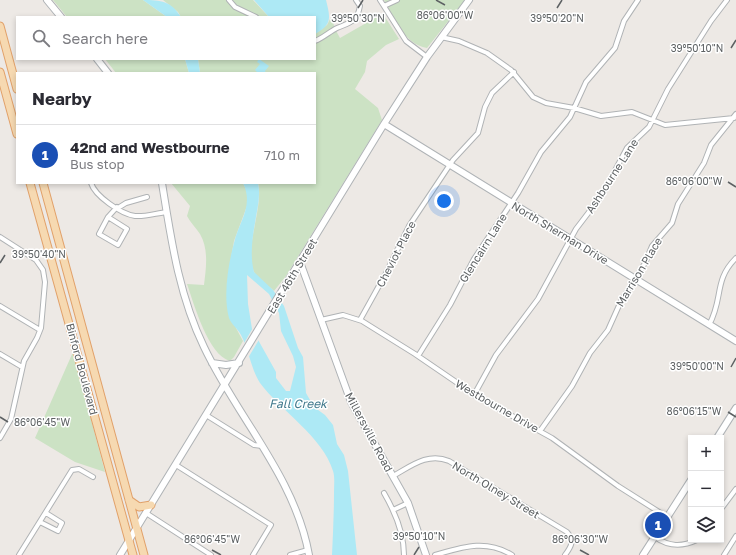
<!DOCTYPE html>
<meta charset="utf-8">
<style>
:root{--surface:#fff;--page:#f2f2f3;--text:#2b2b33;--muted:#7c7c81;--line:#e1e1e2;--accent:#d5425d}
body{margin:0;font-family:"Golos Text",sans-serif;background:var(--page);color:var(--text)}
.controls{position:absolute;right:12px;bottom:12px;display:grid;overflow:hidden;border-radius:0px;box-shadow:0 2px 6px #0003}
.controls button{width:36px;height:36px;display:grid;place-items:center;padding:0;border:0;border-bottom:1px solid var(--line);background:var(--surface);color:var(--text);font:20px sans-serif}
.you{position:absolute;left:444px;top:201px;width:14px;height:14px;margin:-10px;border:3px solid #fff;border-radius:50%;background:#1a73e8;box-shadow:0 0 0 6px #1a73e833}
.badge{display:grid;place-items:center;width:26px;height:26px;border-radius:50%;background:var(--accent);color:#fff;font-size:13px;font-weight:700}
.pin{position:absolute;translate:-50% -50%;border:2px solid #fff;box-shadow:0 1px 4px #0006}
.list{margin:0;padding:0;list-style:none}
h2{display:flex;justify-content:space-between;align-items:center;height:52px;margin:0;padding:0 16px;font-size:17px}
h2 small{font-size:13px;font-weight:400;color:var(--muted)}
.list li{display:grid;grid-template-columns:26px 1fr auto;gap:12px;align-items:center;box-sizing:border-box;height:60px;padding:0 16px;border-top:1px solid var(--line)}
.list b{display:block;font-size:15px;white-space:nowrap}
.list p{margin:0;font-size:13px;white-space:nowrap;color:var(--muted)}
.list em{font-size:13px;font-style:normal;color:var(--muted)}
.icon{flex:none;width:22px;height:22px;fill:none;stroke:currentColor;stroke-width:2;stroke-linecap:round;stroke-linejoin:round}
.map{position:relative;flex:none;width:736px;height:555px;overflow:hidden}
.search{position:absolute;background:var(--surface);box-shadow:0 2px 6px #0003;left:16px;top:16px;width:300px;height:44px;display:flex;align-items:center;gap:10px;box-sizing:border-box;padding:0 14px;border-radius:0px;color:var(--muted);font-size:15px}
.panel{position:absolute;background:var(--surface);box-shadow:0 2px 6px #0003;left:16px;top:72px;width:300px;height:112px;border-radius:0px}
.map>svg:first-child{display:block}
</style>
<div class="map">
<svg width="736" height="555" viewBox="0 0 736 555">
<rect width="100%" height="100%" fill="#ede9e5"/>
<!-- green -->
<path fill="#cce2c4" d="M53,0H143L167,17H67Z
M163,0H253L269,17H181L178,12Z
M384,0H465L427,48C404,44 395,19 384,0Z
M385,17L399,39L386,45L367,61L365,72L355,89L378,108L382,120L286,276L274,291C268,285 257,279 254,272C243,250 264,208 258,183H315V73H200L198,59H315V34L327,25L330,19L333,18L334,27L340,38L375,18Z
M105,59H185L189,73H116Z
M171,183H243L248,193L247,206L234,241L229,270L236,328L243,341L234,357L230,361C208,355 194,304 187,284L204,285C206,268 209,250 200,234C196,228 190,222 187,216L190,206Z
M73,352L105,472L75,462L35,438Z"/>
<!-- water -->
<path fill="#ade9f5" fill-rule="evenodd" d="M143,0C161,0 171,1 181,17H167Z
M254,0H326C330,17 333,24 315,34V17H269Z
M185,59H198L200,73H189Z
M259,59L269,66L265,71L266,73H258L255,70L260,64L257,62Z
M243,183H258C261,197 257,209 255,223C252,240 250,256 254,272L273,290L284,306L298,348L303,357L306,393L314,407L325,415L333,425L337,444L344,455L348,471L357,555H332C333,534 334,513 334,492C334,485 335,477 333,471C323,437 280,410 260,383C251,369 249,350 241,335C238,329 231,324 229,318C223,296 228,265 234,243C239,221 254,206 243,183ZM247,275L269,294L279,313L281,331L293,356L296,367L290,391H286L276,378V372L252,329L248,304Z"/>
<!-- pier -->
<path fill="#ede9e5" d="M254,326L260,338L248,358L243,345Z"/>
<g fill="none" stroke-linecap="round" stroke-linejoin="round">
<defs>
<path id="street" d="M229,0L235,7L256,17
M380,0L406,41L427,57
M384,6L397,0
M441,37L459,41L487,53L511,70L533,97L546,103L574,108L601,116L632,112L665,125L734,118
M315,41C323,38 329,32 337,28C351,22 357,22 360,6L356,0
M91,183C95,196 121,214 135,216C145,217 157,213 167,212
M118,208L126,203L147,197
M108,217L127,229L118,245L99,234Z
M108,217L117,207
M0,237L36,260L43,270L45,282L41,328L37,338L24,361L11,419L0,438
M0,306L40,330
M321,320L343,315L362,321L415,354L478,397L552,438L618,486L667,517
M360,320L385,275L409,226L453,160L478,133L485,107L492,93L514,72
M709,325C724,298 713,281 736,258
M0,354L22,367
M418,356L450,305L474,259L518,193L541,152L570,117L586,82L615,48L624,21L638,0
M474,395L496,355L538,299L576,229L602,195L627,148L649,127L668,89L711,21L727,0
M206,415L254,445L262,446
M540,431L572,386L590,353L608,330L621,301L645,263L652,246L672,223L678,204L704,163L711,145L736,114
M176,465L271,525L253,555
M393,476C411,466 428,452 449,461L567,532C575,541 571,547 565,555
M384,493C395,512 404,533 404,555
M721,509L736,489
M393,510L408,503
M146,513L211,555
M40,522L58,531L62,523L46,513
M655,537C669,547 682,547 697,540
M19,555L72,470L79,469L93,477
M290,555L308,550
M435,555C463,547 486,539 512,555
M724,555L736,536"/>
<path id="secondary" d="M47,0L61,17
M97,59L108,73
M384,124L736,341
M162,183C171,239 179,296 204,347C237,417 295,477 309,555
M300,262L351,402L408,503L426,555
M212,363L226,365L239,363
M717,438L736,408
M120,555L384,124L427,57L469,0
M643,555L691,480"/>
<path id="primary" d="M0,26L17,89
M0,72L17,134
M30,183L133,555
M43,183L144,555
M129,500L139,507L151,505"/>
</defs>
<!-- street casing -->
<use href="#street" stroke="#b0b3b5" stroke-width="6"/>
<!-- secondary casing -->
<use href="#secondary" stroke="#afb3b6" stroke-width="8"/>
<!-- primary casing -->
<use href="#primary" stroke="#e1a16a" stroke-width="9"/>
<!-- street -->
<use href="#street" stroke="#fff" stroke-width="4"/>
<!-- secondary -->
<use href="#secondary" stroke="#fff" stroke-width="6"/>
<!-- primary -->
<use href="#primary" stroke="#f6d9b1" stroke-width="7"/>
</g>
<!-- ticks -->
<path fill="none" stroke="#5d6163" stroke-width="1.5" d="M436,0L445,5M358,8L363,0M557,8L562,0M731,48L736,40M728,182L736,187M0,263L5,255M731,367L736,358M728,412L736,417M0,417L8,422M212,550L221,555M580,550L589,555M414,555L419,547"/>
<g text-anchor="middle" stroke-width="3" stroke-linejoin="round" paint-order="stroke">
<!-- street labels -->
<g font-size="11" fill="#5d6163" stroke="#fff">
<text transform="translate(612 176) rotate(-57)" y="4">Ashbourne Lane</text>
<text transform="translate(560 233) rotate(31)" y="4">North Sherman Drive</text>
<text transform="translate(483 248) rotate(-58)" y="4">Glencairn Lane</text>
<text transform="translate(396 254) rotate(-63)" y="4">Cheviot Place</text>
<text transform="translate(639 272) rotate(-59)" y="4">Marrison Place</text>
<text transform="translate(292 276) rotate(-59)" y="4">East 46th Street</text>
<text transform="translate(82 369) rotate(75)" y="4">Binford Boulevard</text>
<text transform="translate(497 406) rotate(30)" y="4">Westbourne Drive</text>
<text transform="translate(369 432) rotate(62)" y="4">Millersville Road</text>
<text transform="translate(496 490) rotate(31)" y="4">North Olney Street</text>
</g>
<!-- water labels -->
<g font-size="12" font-style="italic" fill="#427a8d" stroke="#fff">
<text x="298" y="408">Fall Creek</text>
</g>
</g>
<g font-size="10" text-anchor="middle" fill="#5d6163" stroke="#fff" stroke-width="3" stroke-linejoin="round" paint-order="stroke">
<text x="445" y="19">86°06'00"W</text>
<text x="358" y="22">39°50'30"N</text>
<text x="557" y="22">39°50'20"N</text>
<text x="697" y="52">39°50'10"N</text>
<text x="694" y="185">86°06'00"W</text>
<text x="39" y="258">39°50'40"N</text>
<text x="697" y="370">39°50'00"N</text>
<text x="694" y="415">86°06'15"W</text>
<text x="42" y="426">86°06'45"W</text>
<text x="419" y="540">39°50'10"N</text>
<text x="212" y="543">86°06'45"W</text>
<text x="580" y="543">86°06'30"W</text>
</g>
</svg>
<div class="controls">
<button>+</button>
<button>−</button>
<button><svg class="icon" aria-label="layers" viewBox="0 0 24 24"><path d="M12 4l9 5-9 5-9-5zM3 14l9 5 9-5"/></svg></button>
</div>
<div class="you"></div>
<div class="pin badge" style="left:658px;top:525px;background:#1a4fb4">1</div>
<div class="search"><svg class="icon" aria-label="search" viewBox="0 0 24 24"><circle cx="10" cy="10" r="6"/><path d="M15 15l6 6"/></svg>Search here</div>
<section class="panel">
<h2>Nearby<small></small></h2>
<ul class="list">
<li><span class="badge" style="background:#1a4fb4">1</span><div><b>42nd and Westbourne</b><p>Bus stop</p></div><em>710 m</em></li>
</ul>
</section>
</div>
